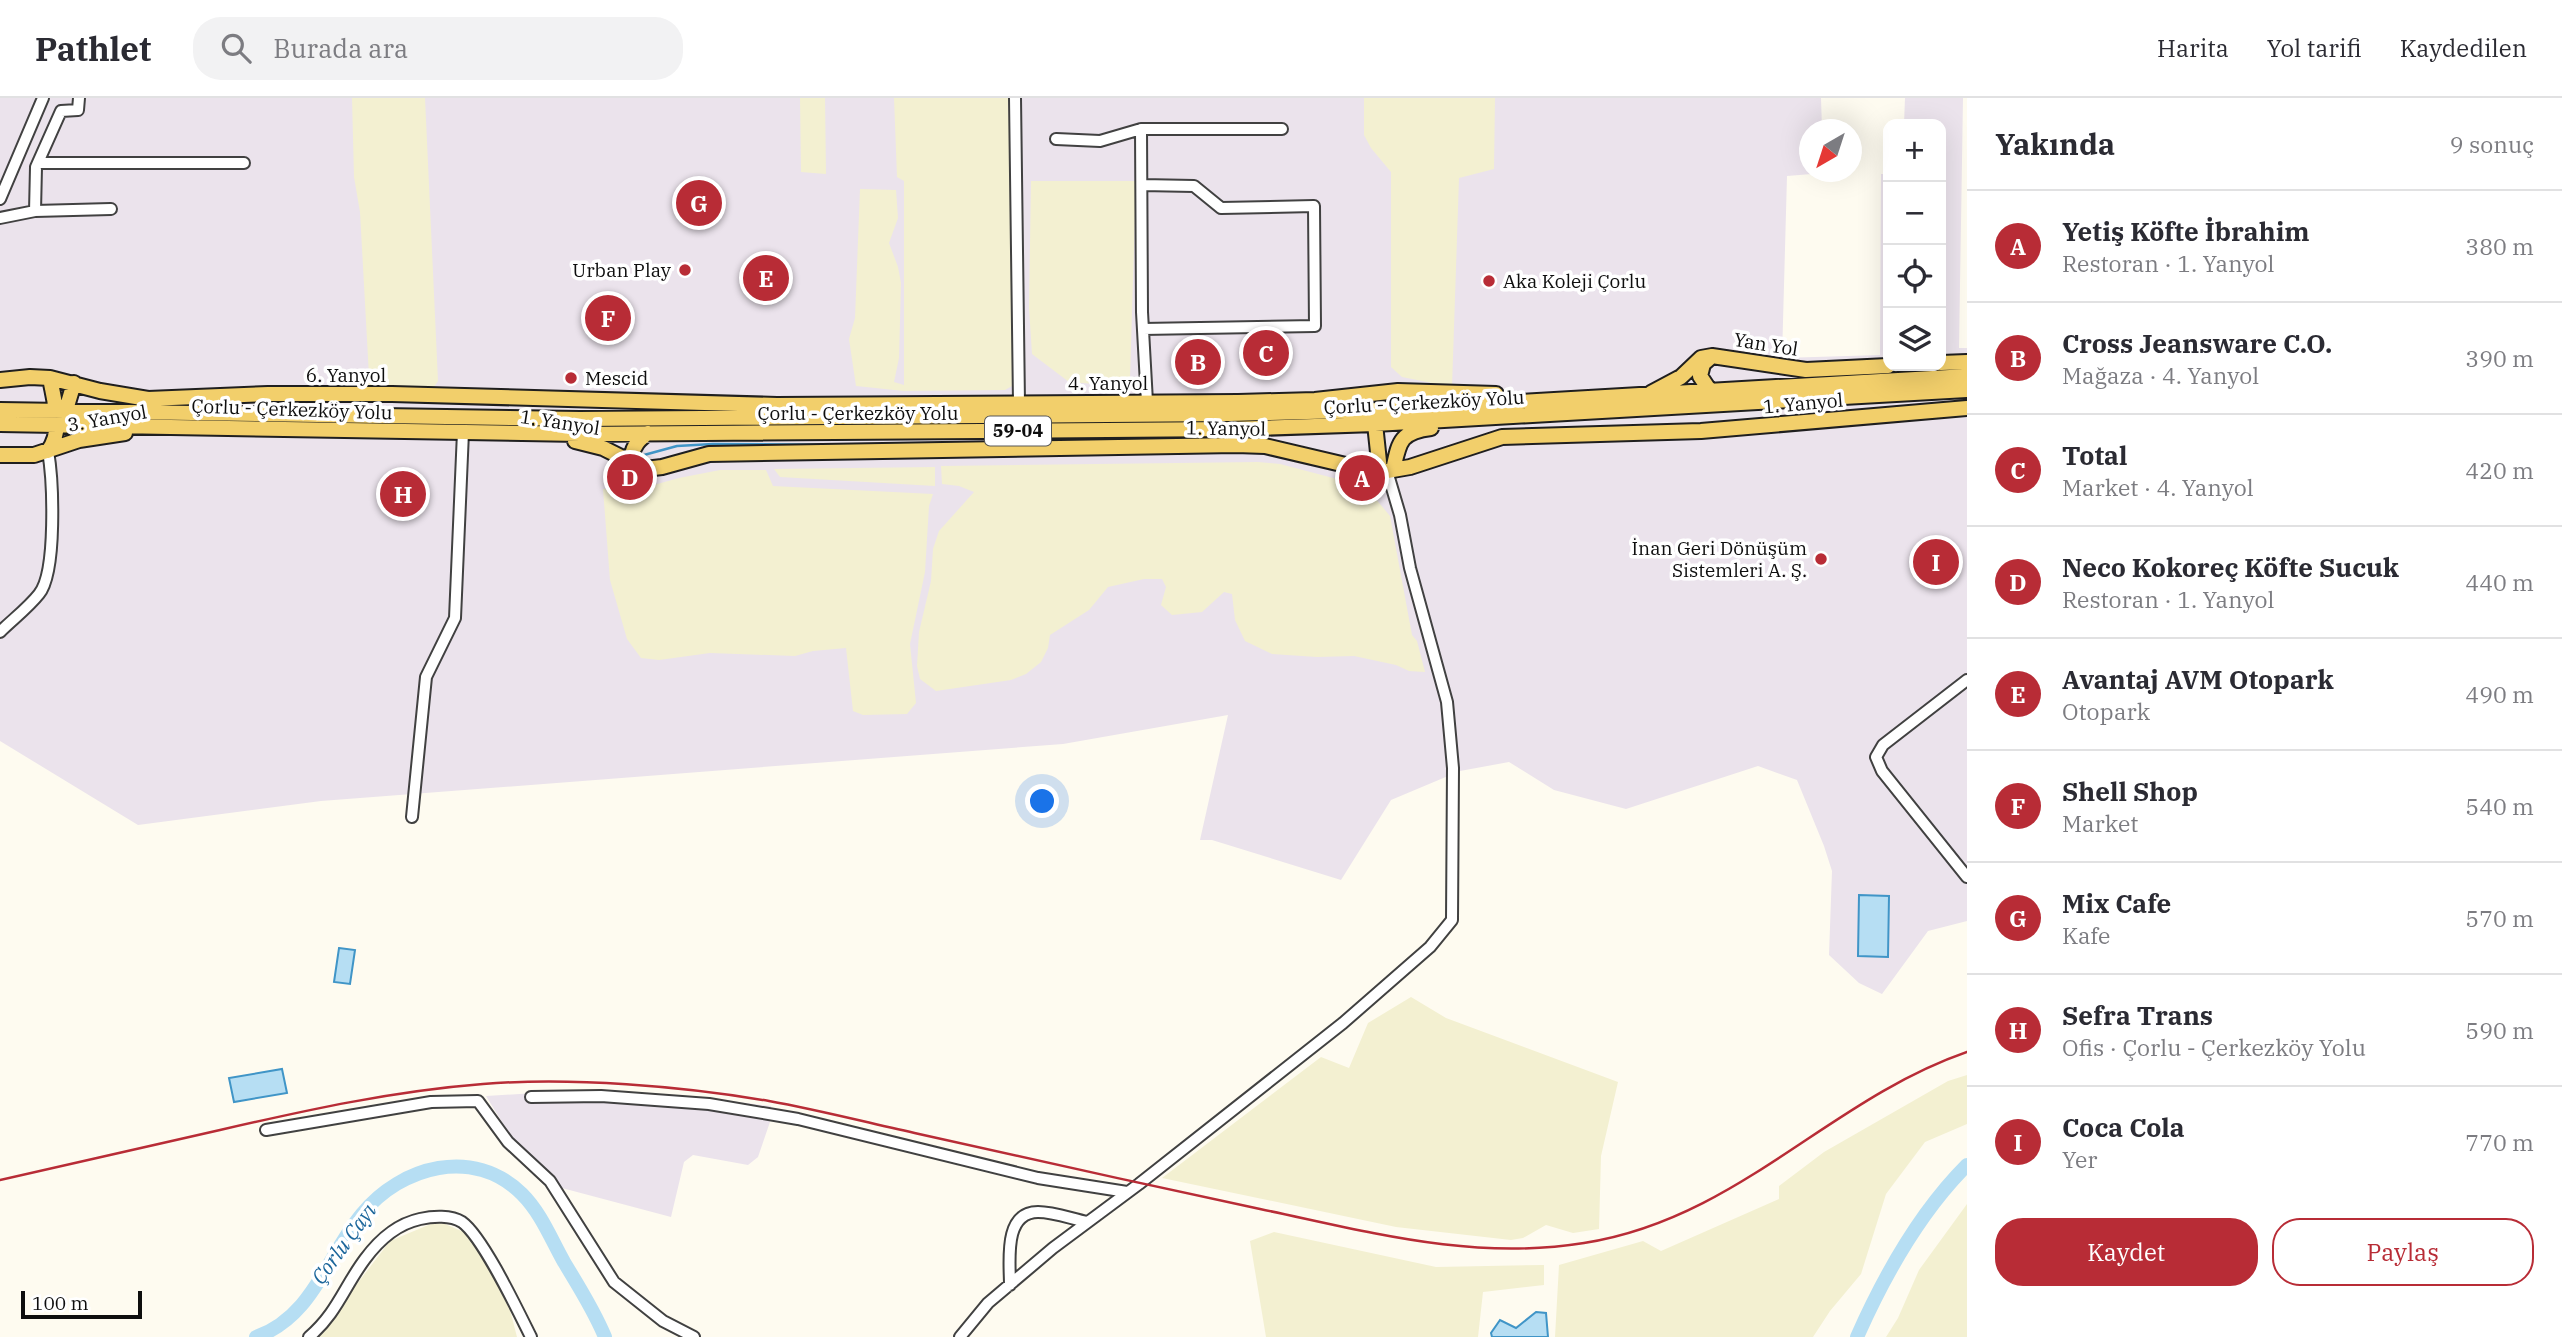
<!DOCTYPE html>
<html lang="tr">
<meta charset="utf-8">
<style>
:root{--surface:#fff;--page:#f2f2f3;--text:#2b2b33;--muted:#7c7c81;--line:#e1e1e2;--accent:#b82c36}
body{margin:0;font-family:"IBM Plex Serif",serif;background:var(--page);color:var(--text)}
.controls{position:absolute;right:21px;top:21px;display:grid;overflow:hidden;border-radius:14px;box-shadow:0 7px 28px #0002}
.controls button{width:63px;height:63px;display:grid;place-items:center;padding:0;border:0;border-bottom:2px solid var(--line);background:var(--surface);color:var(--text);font:35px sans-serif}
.compass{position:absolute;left:1799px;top:21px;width:63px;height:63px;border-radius:50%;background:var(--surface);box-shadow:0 7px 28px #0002;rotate:219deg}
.scale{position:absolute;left:21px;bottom:18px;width:121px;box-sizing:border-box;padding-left:7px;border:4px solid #0e0e0e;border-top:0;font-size:19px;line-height:24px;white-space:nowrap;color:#0e0e0e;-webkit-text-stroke:5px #fff;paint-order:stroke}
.you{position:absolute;left:1043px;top:704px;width:24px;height:24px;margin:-18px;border:5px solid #fff;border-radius:50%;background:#1a73e8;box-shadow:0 0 0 10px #1a73e833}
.badge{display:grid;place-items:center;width:46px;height:46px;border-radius:50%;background:var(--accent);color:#fff;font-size:23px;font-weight:700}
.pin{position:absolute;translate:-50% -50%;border:4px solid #fff;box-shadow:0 2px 7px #0006}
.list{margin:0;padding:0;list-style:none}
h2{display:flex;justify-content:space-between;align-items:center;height:91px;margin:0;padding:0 28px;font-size:30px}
h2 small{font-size:23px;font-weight:400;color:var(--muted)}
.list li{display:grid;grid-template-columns:46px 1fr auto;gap:21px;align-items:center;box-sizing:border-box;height:112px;padding:0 28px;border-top:2px solid var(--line)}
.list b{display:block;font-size:26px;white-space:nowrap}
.list p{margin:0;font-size:23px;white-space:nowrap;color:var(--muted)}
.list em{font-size:23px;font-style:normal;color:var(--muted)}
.actions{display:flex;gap:14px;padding:21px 28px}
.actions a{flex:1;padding:16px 0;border:2px solid var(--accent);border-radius:28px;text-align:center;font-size:24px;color:var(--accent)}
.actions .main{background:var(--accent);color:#fff}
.icon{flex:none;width:38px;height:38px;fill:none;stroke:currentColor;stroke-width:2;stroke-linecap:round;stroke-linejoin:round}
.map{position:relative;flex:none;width:1967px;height:1239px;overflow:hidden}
header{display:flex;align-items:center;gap:42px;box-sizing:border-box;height:98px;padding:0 35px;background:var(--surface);border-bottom:2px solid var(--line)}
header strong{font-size:33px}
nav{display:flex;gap:38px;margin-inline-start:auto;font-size:24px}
.search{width:490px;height:63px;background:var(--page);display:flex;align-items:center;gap:18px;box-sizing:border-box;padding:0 24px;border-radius:28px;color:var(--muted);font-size:26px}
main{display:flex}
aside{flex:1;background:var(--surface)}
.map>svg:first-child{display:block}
</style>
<header>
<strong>Pathlet</strong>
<div class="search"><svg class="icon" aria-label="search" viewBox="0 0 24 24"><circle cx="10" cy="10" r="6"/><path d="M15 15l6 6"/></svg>Burada ara</div>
<nav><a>Harita</a><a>Yol tarifi</a><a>Kaydedilen</a></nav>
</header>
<main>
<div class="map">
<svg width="1967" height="1239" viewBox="0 0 1967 1239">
<rect width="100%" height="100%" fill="#fefbf0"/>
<!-- industrial -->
<path fill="#ebe3ec" d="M0,0H1821L1822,31L1810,32V74H1824V75L1787,78L1782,260L1880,257L1881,76H1888V268H1941V26H1904L1905,0H1963L1959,250H1967V823L1928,833L1882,896L1859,885L1829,857L1832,773L1824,748L1797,682L1758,668L1626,711L1554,692L1509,664L1460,673L1391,702L1341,782L1212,742H1200L1228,617L1063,646L321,703L138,727L0,643Z
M582,992L707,1000L771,1008V1021L758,1059L748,1067L693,1057L684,1064L671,1119L562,1090L510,1037L486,998Z"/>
<!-- farmland -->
<path fill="#f3f0d1" d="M352,0H425L438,283L434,289L363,291L369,278L360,114L354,79Z
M800,0H825L826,76L801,74Z
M894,0H1008L1012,81V288L1005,292L904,293L856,288L849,241L855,220L860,91L896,92L898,120L889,145L898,169L901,185L899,260L894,284L904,287V83L897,79Z
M1364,0H1495L1494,71L1459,80L1452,289L1402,279L1391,269V74L1371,50L1364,37Z
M1031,83H1136L1130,280L1095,286L1069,284L1032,256L1029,210Z
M1258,364L1280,366L1356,386L1370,394L1390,418L1412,537L1417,543L1425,574L1409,573L1396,567L1354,558L1317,559L1272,556L1245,543L1235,522L1232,496L1224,494L1202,514L1172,517L1161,507L1166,489L1162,481H1144L1108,489L1089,512L1050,537L1048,550L1041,564L1026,576L1011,582L936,593L920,581L917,568L919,534L931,483L933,451L939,433L974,394L959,388L942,386L941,368Z
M935,369V388L780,379L774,371Z
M720,372H766L773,388L933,396L929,408L925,474L910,546L916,605L907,616L863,617L853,613L846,550L813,553L795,558L710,555L659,562L641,560L627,541L610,482L603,391L643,390L679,380Z
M1411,899L1446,920L1618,984L1601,1058L1599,1131L1573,1135L1546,1127L1523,1140L1511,1142L1396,1129L1162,1080L1321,959L1349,970L1368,925Z
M1967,977V1026L1925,1044L1886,1096L1861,1176L1830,1213L1813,1239H1555L1559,1167L1643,1143L1661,1153L1779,1101V1088L1824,1054L1948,983Z
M1967,1106V1239H1886L1898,1220L1919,1172Z
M438,1123L473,1138L510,1212L517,1239H316L390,1143Z
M1274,1134L1436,1169L1544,1167V1187L1483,1194L1478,1239H1266L1250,1143Z"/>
<!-- water -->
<path fill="#b6def3" stroke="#4095c7" stroke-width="2" d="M1859,797L1889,798L1888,859L1858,858Z
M339,850L355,852L350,886L334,884Z
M282,971L287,995L234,1004L229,980Z
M1536,1214L1546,1215L1548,1239H1492L1491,1235L1500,1222L1516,1230Z"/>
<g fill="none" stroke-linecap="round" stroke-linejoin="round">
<!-- stream -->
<path stroke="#4095c7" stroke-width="2.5" d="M1275,343L1319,354
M644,357L677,348L713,346L852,347"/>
<!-- river -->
<path stroke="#b6def3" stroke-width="14" d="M256,1239C313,1219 327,1158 362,1116C401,1068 474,1048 522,1096C541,1115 551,1141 564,1164C579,1189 594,1212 605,1239
M1857,1239C1884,1178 1919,1115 1967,1067"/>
<defs>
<path id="minor" d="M1015,0L1019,305
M1141,31L1142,214L1147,304
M1056,41L1100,43L1141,31H1282
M38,65H244
M1142,87L1194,88L1221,110L1314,108L1315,228L1143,231
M0,101L43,0
M35,113L36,69L61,13L78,12L79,0
M0,120L35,113L111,111
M0,534C12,522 28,510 39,496C57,474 53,382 48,353
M1967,582L1883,647L1876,659L1882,673L1967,779
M412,719L426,579L455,520L463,334
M531,999L601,998L709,1006L798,1021L1038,1080L1127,1094
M266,1032L431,1004L478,1003L508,1044L550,1083L614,1184L663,1223L694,1239
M1010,1187C1010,1164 1003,1114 1038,1114C1054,1114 1072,1121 1087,1124
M309,1239C337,1215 344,1189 365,1161C379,1142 397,1126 420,1121C433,1118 451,1117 462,1124C483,1139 518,1213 531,1239
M960,1239L988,1205L1053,1150L1139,1086L1343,925L1430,849L1452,822L1453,670L1447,604L1410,470L1400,417L1387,373"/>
<path id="major" d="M1941,265L1967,264
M0,282L30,279L50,280L100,293L148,301L268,296H392L777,307L1238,304L1315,302L1398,293L1496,296
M1710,293L1700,278L1703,266L1711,259
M1651,295L1681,279L1701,260L1712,258L1806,272L1888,268
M0,312L580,321L1229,316L1381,312L1967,278
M1377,319L1375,326L1380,373
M68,321V305L74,285
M0,326L580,336L1230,331L1375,326L1967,292
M575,343L603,350L645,371L662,369L709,356L1236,347L1265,348L1350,368L1387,373L1410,369L1502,339L1701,333L1967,310
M48,353C64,333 54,303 50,280
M0,357H34L79,342L125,335
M641,368L632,358C633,347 640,341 648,335
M1393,372C1399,345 1399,334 1431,330"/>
</defs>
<!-- minor casing -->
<use href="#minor" stroke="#414141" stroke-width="14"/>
<!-- major casing -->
<use href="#major" stroke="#1f1f1f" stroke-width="18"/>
<!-- minor -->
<use href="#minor" stroke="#fff" stroke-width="10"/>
<!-- major -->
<use href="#major" stroke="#f2cf6b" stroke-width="14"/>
<!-- rail -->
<path stroke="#b82c36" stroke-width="2.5" d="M0,1082C73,1065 147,1049 220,1032C307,1012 393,993 483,986C572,979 681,988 769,1003C819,1012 869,1025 919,1036C1033,1061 1146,1087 1260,1111C1370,1134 1471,1163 1584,1145C1738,1121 1828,1002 1967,954"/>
</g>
<!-- markers -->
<g fill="#b82c36" stroke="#fff" stroke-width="2.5">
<circle cx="685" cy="172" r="7"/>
<circle cx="1489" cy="183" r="7"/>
<circle cx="571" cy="280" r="7"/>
<circle cx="1821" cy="461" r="7"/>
</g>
<g text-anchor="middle" stroke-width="7" stroke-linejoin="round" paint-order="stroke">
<!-- shield labels -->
<rect fill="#fff" stroke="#565656" stroke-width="2" x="985" y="318.5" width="66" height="29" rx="5"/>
<g font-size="18" font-weight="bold" fill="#0e0e0e">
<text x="1018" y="339">59-04</text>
</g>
<!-- poi labels -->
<g font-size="19" fill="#0e0e0e" stroke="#fff" text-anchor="end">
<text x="671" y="179">Urban Play</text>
<text x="1503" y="190" text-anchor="start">Aka Koleji Çorlu</text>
<text x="585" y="287" text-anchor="start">Mescid</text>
<text x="1807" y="457">İnan Geri Dönüşüm<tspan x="1807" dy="22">Sistemleri A. Ş.</tspan></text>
</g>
<!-- street labels -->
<g font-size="19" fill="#0e0e0e" stroke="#fff">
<text transform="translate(1766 246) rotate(9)" y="7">Yan Yol</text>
<text x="346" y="284">6. Yanyol</text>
<text x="1108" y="292">4. Yanyol</text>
<text transform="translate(1424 304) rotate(-3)" y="7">Çorlu - Çerkezköy Yolu</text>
<text transform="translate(1803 305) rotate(-5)" y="7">1. Yanyol</text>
<text transform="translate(292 311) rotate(2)" y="7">Çorlu - Çerkezköy Yolu</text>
<text x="858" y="322">Çorlu - Çerkezköy Yolu</text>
<text transform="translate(107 320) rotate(-10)" y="7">3. Yanyol</text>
<text transform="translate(560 324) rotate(9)" y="7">1. Yanyol</text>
<text transform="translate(1226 330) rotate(1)" y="7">1. Yanyol</text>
</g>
<!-- water labels -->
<g font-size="21" font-style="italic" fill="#1c669b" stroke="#fff">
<text transform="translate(344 1146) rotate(-54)" y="7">Çorlu Çayı</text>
</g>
</g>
</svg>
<div class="controls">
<button>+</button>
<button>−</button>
<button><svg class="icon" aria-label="locate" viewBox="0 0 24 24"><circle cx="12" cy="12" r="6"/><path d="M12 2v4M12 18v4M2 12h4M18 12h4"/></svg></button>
<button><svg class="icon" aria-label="layers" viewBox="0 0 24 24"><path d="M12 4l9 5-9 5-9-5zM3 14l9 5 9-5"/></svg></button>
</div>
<svg class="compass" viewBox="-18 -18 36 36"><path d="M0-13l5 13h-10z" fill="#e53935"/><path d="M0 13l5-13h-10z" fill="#7c7c81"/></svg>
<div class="scale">100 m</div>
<div class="you"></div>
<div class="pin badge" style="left:1362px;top:380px">A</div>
<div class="pin badge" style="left:1198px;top:264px">B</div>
<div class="pin badge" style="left:1266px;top:255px">C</div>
<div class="pin badge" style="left:630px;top:379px">D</div>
<div class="pin badge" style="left:766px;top:180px">E</div>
<div class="pin badge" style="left:608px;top:220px">F</div>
<div class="pin badge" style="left:699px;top:105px">G</div>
<div class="pin badge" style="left:403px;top:396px">H</div>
<div class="pin badge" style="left:1936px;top:464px">I</div>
</div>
<aside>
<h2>Yakında<small>9 sonuç</small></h2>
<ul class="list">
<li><span class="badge">A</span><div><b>Yetiş Köfte İbrahim</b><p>Restoran · 1. Yanyol</p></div><em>380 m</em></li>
<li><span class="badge">B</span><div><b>Cross Jeansware C.O.</b><p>Mağaza · 4. Yanyol</p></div><em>390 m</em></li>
<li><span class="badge">C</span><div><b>Total</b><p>Market · 4. Yanyol</p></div><em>420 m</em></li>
<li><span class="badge">D</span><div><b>Neco Kokoreç Köfte Sucuk</b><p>Restoran · 1. Yanyol</p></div><em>440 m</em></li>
<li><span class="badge">E</span><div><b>Avantaj AVM Otopark</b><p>Otopark</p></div><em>490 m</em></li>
<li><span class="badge">F</span><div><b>Shell Shop</b><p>Market</p></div><em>540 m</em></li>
<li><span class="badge">G</span><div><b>Mix Cafe</b><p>Kafe</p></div><em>570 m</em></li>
<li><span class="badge">H</span><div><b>Sefra Trans</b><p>Ofis · Çorlu - Çerkezköy Yolu</p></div><em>590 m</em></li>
<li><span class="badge">I</span><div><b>Coca Cola</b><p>Yer</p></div><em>770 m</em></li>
</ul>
<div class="actions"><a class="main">Kaydet</a><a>Paylaş</a></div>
</aside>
</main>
